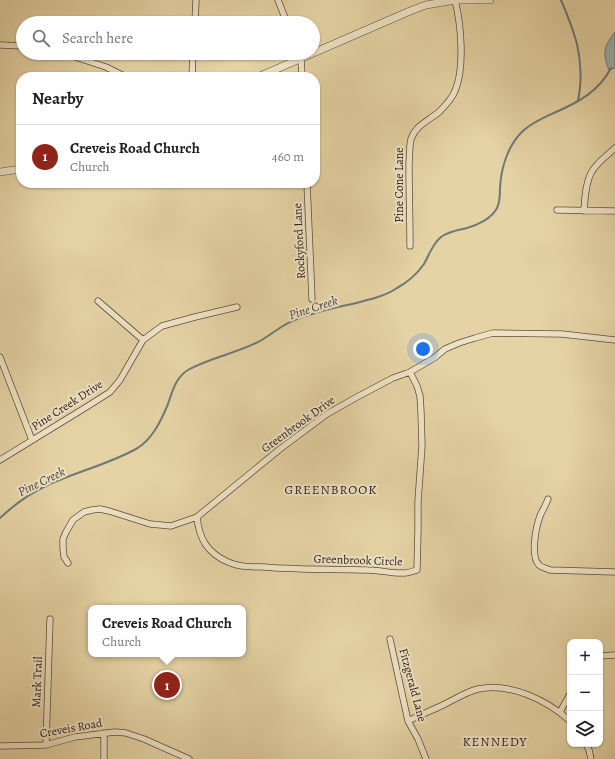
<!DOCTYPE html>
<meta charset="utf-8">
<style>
:root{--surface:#fff;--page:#f6f6f6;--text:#202124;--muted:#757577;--line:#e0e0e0;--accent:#8f2418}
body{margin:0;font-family:Alegreya,serif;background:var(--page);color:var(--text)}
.controls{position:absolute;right:12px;bottom:12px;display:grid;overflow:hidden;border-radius:8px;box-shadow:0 1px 3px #0004}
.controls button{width:36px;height:36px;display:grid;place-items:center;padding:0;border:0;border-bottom:1px solid var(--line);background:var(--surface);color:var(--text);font:20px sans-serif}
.you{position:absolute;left:423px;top:349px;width:14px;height:14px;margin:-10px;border:3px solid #fff;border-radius:50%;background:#1a73e8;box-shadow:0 0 0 6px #1a73e833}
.badge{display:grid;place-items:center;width:26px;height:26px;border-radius:50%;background:var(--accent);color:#fff;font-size:13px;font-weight:700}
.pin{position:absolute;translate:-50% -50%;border:2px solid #fff;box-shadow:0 1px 4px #0006}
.popup{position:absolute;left:88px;top:605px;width:158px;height:52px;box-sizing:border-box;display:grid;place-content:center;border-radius:8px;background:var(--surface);filter:drop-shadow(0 1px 3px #0005);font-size:13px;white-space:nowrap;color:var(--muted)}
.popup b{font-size:15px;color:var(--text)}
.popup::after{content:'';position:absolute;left:50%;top:100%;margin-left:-8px;border:8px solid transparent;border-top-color:var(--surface)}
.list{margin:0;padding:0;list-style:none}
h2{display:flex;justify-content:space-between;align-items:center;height:52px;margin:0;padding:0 16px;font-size:17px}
h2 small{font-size:13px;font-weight:400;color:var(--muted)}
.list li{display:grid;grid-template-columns:26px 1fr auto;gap:12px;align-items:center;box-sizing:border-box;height:64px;padding:0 16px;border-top:1px solid var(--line)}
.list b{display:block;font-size:15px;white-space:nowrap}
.list p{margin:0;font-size:13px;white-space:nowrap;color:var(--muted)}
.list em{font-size:13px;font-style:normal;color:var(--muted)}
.icon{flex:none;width:22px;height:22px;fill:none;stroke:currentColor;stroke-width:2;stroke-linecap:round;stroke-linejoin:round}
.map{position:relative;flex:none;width:615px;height:759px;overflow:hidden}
.search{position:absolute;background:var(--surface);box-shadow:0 1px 3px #0004;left:16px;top:16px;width:304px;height:44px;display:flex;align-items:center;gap:10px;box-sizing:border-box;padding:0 14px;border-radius:22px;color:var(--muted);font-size:15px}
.panel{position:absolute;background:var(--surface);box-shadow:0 1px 3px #0004;left:16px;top:72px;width:304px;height:116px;border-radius:16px}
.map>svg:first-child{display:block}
</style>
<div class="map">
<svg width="615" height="759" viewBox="0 0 615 759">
<rect width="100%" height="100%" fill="#e5d3a5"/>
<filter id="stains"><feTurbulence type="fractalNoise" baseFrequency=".005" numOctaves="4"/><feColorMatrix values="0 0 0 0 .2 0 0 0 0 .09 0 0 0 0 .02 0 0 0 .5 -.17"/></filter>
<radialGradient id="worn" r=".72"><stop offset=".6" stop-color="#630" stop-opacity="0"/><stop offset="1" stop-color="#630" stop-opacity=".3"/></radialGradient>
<!-- water -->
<path fill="#9ab5b2" stroke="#6f7a76" d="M615,32V68L610,70H609C602,53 604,46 615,32Z"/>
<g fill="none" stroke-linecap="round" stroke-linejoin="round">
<!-- stream -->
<path stroke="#6f7a76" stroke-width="2" d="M561,0C567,14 573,29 577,44C581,61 582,83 578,100
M0,518C14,505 28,494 46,486C75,472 107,465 136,449C152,440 161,421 168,404C172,392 176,377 188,370C209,358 234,354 256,343C265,339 273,332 283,326C290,321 300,318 309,315C323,310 337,307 352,304C367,300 384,297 397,288C408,282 417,274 424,264C429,255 433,243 441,237C449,231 458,230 467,228C478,225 492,218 497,208C500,202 500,195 500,188C501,168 508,144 524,130C533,122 545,117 556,112C579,102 599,91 611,68"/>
<defs>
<path id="minor" d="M278,0L287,23
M195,23L196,0
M0,45L23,46
M63,53L106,67L126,77
M299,53L301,58L302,77
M192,77L193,53
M307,183L312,299
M557,210L615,211
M584,211C585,199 585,185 591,173C596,163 607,156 615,148
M410,246C410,218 409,191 409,163C410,156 409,147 411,139C416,125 428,121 439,112C445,106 452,99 455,91C465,68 461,24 455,0
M98,301L143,340
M0,357L32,440
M0,460L88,406L110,392L120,380L143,340L162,326L195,317L237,307
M548,499C546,505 542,511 540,516C536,527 530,556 539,565C542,568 546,568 550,570L615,572
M197,517C199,538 207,553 228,562C239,567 252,567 264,567C299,570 334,569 368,570C381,570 393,574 405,573C409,573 413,571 417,570L418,531V501L422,446L421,412L420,396L417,386L410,372
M68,563L64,557L63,548V539L66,532L73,520L84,512L92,510L100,509L109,511L150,524L161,525L171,526L197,517L280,449L327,414L357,397L393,378L410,372L434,358L445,349L459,343L475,338L493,333L562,334L615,340
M390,639L408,721L418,739L426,759
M600,656L615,655
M560,712L570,694
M408,721C420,715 433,710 445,704C455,699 466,692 478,689C509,682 547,700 570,721
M586,744L589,750L591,759
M46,745L50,619
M0,746L46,745L75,737L115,732L126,733L144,739L189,759
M104,759V733"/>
<path id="tertiary" d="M258,77L410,11L426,5L455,0H490
M0,172L21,169"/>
</defs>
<!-- minor casing -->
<use href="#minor" stroke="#5c4e3f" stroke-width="7"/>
<!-- tertiary casing -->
<use href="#tertiary" stroke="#5c4e3f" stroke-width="8"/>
<!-- minor -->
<use href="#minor" stroke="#eee2c4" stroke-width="5.5"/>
<!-- tertiary -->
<use href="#tertiary" stroke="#eee2c4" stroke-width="7"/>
</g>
<g text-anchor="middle" stroke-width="4" stroke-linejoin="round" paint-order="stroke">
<!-- street labels -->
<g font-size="12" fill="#2e221d" stroke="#eee2c4">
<text transform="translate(399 185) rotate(-90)" y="4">Pine Cone Lane</text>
<text transform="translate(299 241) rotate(-93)" y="4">Rockyford Lane</text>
<text transform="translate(67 405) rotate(-33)" y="4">Pine Creek Drive</text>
<text transform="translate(298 424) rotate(-36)" y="4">Greenbrook Drive</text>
<text transform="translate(358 560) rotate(2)" y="4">Greenbrook Circle</text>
<text transform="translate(37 682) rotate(-88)" y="4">Mark Trail</text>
<text transform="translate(413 685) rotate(75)" y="4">Fitzgerald Lane</text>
<text transform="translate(71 728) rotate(-10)" y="4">Creveis Road</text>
</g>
<!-- water labels -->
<g font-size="13" font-style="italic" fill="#494742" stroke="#eee2c4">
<text transform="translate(313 307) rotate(-18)" y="5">Pine Creek</text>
<text transform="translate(41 481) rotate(-26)" y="5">Pine Creek</text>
</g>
<!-- neighbourhood labels -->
<g font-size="13" letter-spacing="1" fill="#2e221d" stroke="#eee2c4">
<text x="331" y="494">GREENBROOK</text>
<text x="495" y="746">KENNEDY</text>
</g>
</g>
<rect width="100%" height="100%" filter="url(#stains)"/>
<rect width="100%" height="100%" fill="url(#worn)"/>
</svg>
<div class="controls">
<button>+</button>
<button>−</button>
<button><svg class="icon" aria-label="layers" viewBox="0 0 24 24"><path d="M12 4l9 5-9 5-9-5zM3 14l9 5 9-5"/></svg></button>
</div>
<div class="you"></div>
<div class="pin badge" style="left:167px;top:685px">1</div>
<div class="popup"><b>Creveis Road Church</b>Church</div>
<div class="search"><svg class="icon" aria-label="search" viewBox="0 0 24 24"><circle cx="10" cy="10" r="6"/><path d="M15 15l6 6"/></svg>Search here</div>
<section class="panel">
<h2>Nearby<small></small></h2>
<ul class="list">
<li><span class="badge">1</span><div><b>Creveis Road Church</b><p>Church</p></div><em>460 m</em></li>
</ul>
</section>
</div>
